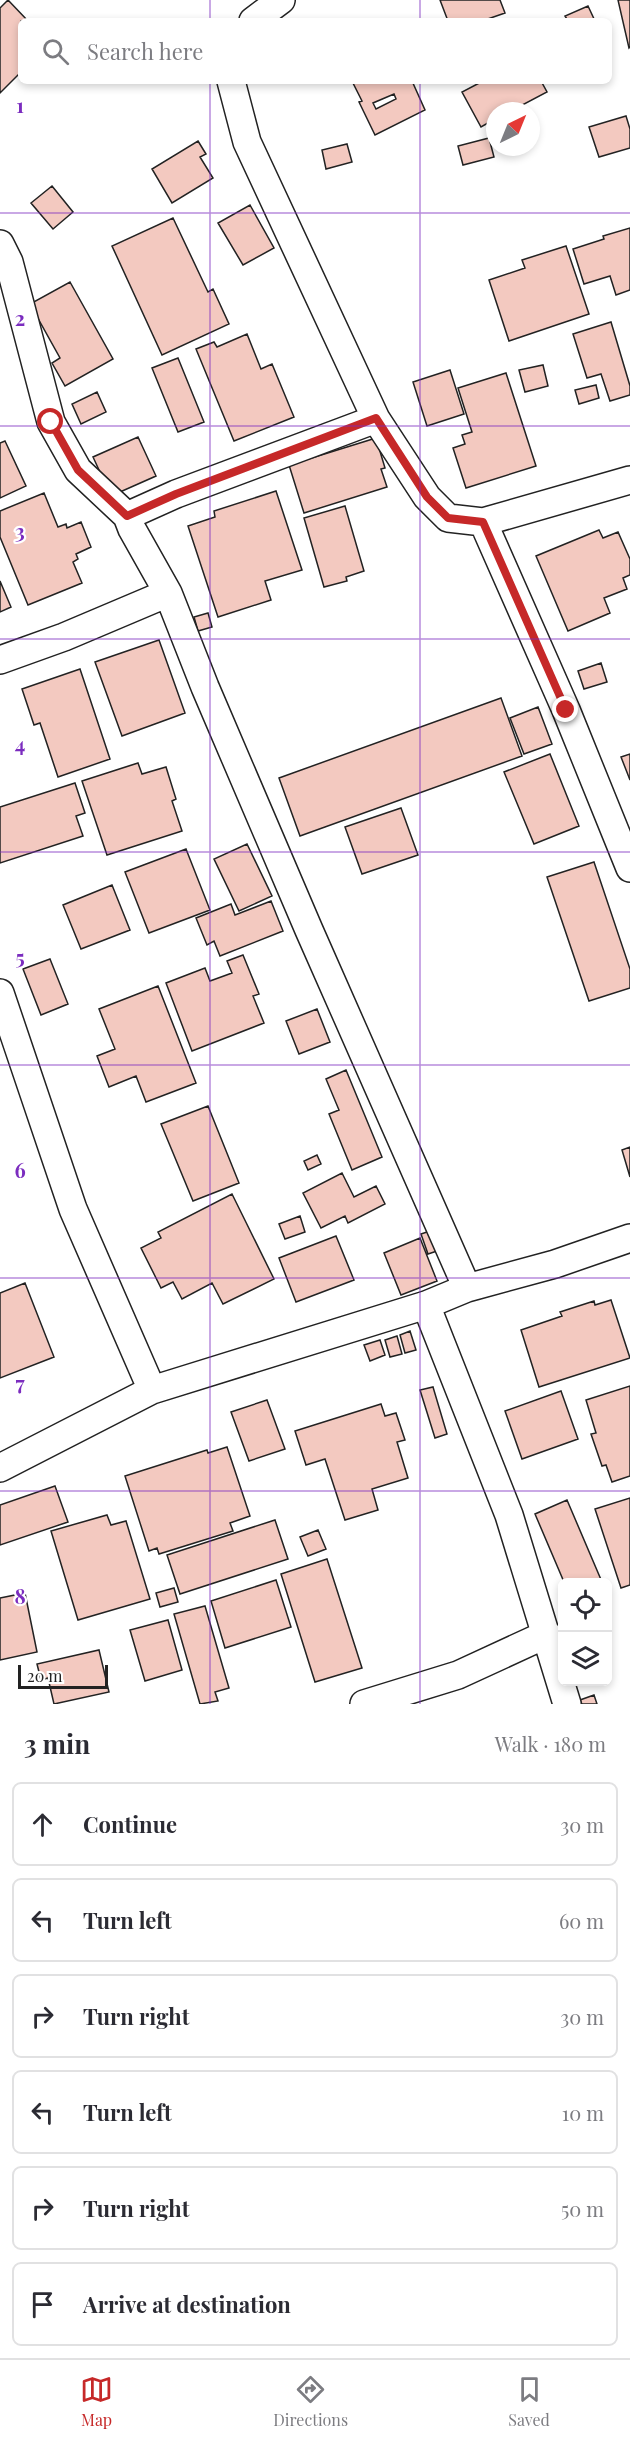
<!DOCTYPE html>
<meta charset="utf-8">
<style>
:root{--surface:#fff;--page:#f7f7f7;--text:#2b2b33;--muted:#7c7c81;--line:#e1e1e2;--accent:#c62828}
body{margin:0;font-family:"Playfair Display",serif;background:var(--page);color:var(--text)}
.controls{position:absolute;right:18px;bottom:18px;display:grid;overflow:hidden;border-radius:9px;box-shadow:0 3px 9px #0003}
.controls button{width:54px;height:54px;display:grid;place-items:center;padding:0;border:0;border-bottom:2px solid var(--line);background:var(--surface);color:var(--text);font:30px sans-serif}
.compass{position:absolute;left:486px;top:102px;width:54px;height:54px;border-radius:50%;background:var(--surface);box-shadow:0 3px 9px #0003;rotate:43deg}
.scale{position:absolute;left:18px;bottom:15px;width:90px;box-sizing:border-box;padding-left:6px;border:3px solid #222;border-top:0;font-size:16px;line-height:21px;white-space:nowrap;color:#222;-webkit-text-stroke:4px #fff;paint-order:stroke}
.stop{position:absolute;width:18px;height:18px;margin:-14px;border:4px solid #c62828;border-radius:50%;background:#fff}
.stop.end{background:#c62828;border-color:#fff;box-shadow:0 2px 6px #0008}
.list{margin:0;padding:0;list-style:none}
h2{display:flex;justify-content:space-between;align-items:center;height:78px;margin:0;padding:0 24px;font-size:26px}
h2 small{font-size:20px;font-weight:400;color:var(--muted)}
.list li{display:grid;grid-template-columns:39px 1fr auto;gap:18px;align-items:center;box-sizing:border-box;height:84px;margin:0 12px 12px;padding:0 12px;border:2px solid var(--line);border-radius:9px}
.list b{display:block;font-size:22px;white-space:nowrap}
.list em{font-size:20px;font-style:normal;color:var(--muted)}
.icon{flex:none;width:33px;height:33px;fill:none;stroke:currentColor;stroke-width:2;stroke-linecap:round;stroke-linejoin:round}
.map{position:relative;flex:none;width:630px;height:1704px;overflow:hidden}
.search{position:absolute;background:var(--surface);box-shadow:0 3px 9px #0003;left:18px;right:18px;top:18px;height:66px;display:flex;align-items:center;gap:15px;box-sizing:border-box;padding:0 21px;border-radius:9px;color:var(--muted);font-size:22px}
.sheet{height:654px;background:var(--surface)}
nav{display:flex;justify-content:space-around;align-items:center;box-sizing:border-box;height:84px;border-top:2px solid var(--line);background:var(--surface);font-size:16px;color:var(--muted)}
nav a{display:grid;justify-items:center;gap:3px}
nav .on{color:var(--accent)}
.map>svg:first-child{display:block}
</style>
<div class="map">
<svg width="630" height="1704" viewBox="0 0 630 1704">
<rect width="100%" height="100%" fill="#fff"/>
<!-- building -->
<path fill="#f3c9c0" stroke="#222" stroke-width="1.5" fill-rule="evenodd" d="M8,0L28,21H21V72L0,93V8Z
M440,0H500L505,13L482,21H448Z
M618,0H630V47L629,48Z
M588,6L595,21H568L565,16Z
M357,81H412L425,110L375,135L359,102L362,101L353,83ZM394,94L396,99L376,109L373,103Z
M483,81H541L547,92L511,111H495V119L481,127L462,92Z
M626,116L630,129V148L599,157L589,127Z
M489,138L494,157L463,165L458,146Z
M198,141L206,154L200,157L213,178L172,203L152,169Z
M347,144L352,162L326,169L322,150Z
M52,186L73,212L53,229L31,203Z
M250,205L274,248L243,265L218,223Z
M173,218L208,292L213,289L229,324L162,355L112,246Z
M630,228V290L616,295L610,276L584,284L573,249L604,239L603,236Z
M566,246L589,314L509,341L489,280L525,268L522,260Z
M70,282L113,359L65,386L52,363L60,358L30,304Z
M611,322L630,386V395L610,401L601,374L587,378L573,334Z
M247,334L261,369L272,364L294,417L234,441L196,349L214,342L217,347Z
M178,358L204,422L178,432L152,368Z
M543,365L548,386L525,392L519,370Z
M450,370L464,414L427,426L413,382Z
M506,373L536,466L466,488L453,448L465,444L462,435L472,432L458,388Z
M596,385L599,398L579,404L575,390Z
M97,392L106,412L81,424L72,404Z
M138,437L156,476L111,496L93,457Z
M376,438L385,468L381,469L387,487L304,513L289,465Z
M5,441L26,486L0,498V443Z
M276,491L302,570L265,581L271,600L218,617L188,526L215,517L214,511Z
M44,493L58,527L66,524L67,528L81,522L91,547L76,554L78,559L73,562L82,583L28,605L0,537V511Z
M345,506L364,571L346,577L347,581L324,587L304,518Z
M599,530L603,538L618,532L630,559V575L623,578L627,589L604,598L610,613L568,631L536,556Z
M0,581L11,607L0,612Z
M208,613L212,627L198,631L194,617Z
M159,640L185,713L122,736L95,662Z
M601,663L607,682L584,689L578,671Z
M80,669L110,759L58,777L40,723L34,725L22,689Z
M501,698L522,756L300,836L279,778Z
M538,707L552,744L524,754L510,718Z
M550,754L579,826L534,844L504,772Z
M630,754V780L621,757Z
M138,763L142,774L166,767L176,799L172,801L182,831L107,855L82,781Z
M75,783L85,813L76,816L83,836L0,863V807Z
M401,808L418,855L362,874L345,827Z
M247,844L272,896L239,911L214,859Z
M186,849L210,910L149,933L125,872Z
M594,862L630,969V988L589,1001L547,877Z
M112,885L130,930L81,949L63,905Z
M271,901L283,931L220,956L214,941L207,945L196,918L231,904L235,915Z
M243,955L259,994L253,996L264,1023L192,1051L166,983L205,968L210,981L232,973L227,961Z
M50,959L68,1004L41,1015L23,969Z
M158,986L196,1083L146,1102L136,1076L109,1087L97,1056L115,1049L99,1009Z
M317,1009L330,1042L299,1054L286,1021Z
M346,1070L382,1157L352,1170L329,1114L339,1110L326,1079Z
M208,1106L239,1183L193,1201L161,1124Z
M630,1147V1177L622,1150Z
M317,1155L321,1164L308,1170L304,1161Z
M342,1173L354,1197L376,1186L385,1204L348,1223L345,1216L321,1228L303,1193Z
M232,1194L274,1279L223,1304L212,1283L182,1299L173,1282L161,1288L141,1248L161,1238L158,1232Z
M300,1216L305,1232L285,1239L279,1224Z
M433,1230L440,1250L428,1254L421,1234Z
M336,1236L354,1280L296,1302L279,1258Z
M420,1238L437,1281L401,1295L384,1253Z
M25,1283L54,1357L0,1378V1293Z
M611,1300L630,1358L539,1387L521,1330L562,1316L560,1312L594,1301L595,1305Z
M410,1331L416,1350L405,1353L400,1335Z
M397,1336L402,1354L390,1357L385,1340Z
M380,1340L385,1355L370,1361L364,1345Z
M630,1386V1476L612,1482L606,1465L602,1466L591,1434L596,1433L586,1400Z
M433,1387L447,1434L435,1438L420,1390Z
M561,1391L578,1439L522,1459L505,1411Z
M267,1400L285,1449L249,1461L231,1412Z
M381,1404L385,1416L396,1413L405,1440L397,1442L408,1478L372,1489L378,1510L345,1520L325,1459L306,1465L295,1431Z
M227,1447L250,1516L230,1523L233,1531L159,1554L157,1548L149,1551L125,1476L207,1450L208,1453Z
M55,1486L68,1522L0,1545V1505Z
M630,1498V1585L621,1588L595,1509Z
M567,1500L602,1582H564L535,1514Z
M107,1515L111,1525L126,1521L150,1599L78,1620L51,1531Z
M275,1520L288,1559L180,1594L167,1555Z
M318,1530L326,1549L308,1556L300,1537Z
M327,1559L362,1668L315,1682L281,1574Z
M276,1580L291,1627L225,1648L211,1601Z
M174,1588L178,1602L160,1607L156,1593Z
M25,1593L37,1652L0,1660V1598Z
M205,1606L229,1688L215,1692L218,1701L200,1704L174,1614Z
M168,1620L182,1670L145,1681L130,1630Z
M99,1650L109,1692L54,1704L48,1678L41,1680L37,1664Z
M594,1695L597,1704H582L580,1700Z"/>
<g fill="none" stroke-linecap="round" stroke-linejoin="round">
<defs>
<path id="street" d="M253,21L281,0
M231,81L247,142L376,419L427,497L448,518L483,522L566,710L630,868
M0,244L9,262L51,422L78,470L127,516
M376,419L176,494L127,516L132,529L168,593L205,687L309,930L467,1288
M483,522L630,480
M0,660L64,637L168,593
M0,993L73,1209L152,1390
M426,1305L509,1515L567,1704
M0,1468L152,1390L426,1305L467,1288L555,1264L630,1238
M364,1704L458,1675L547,1634"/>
</defs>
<!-- street casing -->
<use href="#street" stroke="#222" stroke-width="30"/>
<!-- street -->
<use href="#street" stroke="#fff" stroke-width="27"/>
</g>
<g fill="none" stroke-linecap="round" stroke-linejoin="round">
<!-- route -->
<path stroke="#c62828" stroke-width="8" d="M51,422L78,470L127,516L176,494L376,418L427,497L448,518L483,522L566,710"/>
</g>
<!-- grid -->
<path fill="none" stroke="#7b2cbf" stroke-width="1.5" stroke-opacity="0.55" d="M210,0V21M420,0V21M210,81V1704M420,81V1704M0,213H630M0,426H630M0,639H630M0,852H630M0,1065H630M0,1278H630M0,1491H630"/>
<g font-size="20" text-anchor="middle" font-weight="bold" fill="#7b2cbf" stroke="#fff" stroke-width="4.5" stroke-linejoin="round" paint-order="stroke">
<text x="20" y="113">1</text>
<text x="20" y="326">2</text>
<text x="20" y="539">3</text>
<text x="20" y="752">4</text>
<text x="20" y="965">5</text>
<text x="20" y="1178">6</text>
<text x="20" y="1391">7</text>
<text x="20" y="1604">8</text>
</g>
</svg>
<div class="controls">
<button><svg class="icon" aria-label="locate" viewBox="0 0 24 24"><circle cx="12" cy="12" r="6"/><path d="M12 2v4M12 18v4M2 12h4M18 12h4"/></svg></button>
<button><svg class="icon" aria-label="layers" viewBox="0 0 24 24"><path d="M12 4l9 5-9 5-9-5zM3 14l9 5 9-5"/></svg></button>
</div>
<svg class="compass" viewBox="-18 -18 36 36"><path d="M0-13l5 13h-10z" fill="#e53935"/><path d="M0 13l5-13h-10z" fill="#7c7c81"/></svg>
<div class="scale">20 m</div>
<div class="stop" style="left:51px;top:422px"></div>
<div class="stop end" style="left:566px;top:710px"></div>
<div class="search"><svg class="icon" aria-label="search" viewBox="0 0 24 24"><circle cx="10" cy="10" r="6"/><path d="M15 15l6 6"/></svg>Search here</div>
</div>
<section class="sheet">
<h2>3 min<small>Walk · 180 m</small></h2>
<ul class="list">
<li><svg class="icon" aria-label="ahead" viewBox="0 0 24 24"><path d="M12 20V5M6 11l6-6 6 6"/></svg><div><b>Continue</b></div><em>30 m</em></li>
<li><svg class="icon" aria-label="left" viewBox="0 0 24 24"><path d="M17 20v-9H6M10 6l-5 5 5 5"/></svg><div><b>Turn left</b></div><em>60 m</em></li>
<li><svg class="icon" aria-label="right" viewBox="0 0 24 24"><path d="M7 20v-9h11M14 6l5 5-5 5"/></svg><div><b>Turn right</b></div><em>30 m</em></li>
<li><svg class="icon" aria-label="left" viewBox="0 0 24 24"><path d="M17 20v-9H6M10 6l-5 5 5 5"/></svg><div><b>Turn left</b></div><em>10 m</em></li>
<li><svg class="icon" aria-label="right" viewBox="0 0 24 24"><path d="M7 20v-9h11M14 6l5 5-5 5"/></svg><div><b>Turn right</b></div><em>50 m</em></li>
<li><svg class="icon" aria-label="arrive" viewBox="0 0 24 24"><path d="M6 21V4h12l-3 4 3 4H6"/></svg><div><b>Arrive at destination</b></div></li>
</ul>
</section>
<nav>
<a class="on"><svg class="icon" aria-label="map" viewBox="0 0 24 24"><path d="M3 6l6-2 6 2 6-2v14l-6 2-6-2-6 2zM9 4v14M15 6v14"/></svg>Map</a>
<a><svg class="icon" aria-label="directions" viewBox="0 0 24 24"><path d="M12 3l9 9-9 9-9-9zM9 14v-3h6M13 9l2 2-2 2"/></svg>Directions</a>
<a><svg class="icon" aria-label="saved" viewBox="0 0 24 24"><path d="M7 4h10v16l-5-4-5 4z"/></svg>Saved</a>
</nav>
